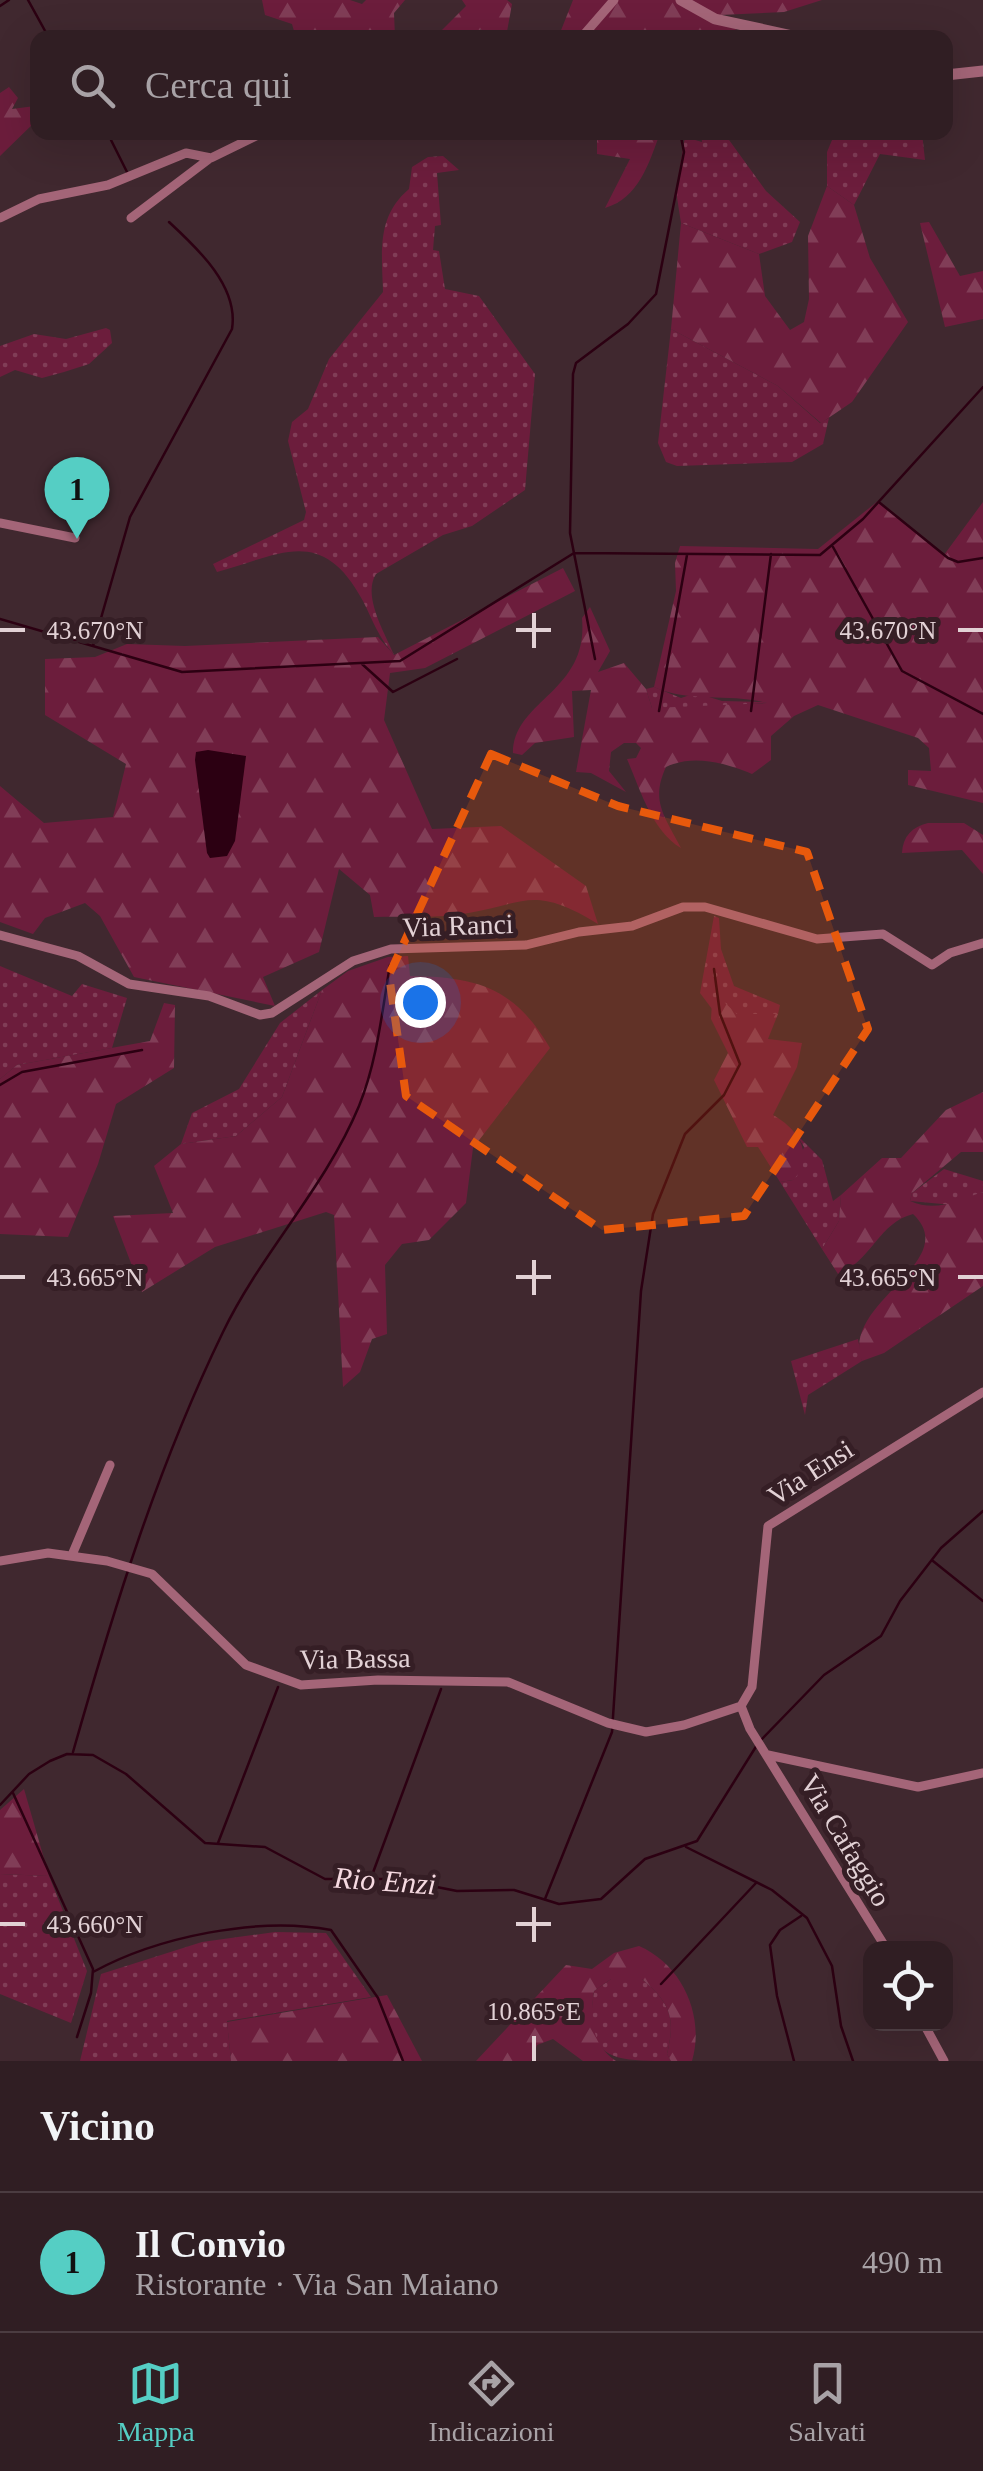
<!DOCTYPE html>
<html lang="it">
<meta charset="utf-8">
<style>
:root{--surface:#301e23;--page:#3c2b30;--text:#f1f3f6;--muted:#a8a2a6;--line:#4b3c41;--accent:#55cec4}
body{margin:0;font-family:"Times New Roman",serif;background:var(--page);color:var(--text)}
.controls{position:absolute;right:30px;bottom:30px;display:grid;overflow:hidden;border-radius:20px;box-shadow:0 10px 40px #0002}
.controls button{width:90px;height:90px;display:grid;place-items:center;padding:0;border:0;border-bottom:2px solid var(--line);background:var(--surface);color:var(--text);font:50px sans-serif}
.you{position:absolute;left:420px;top:1002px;width:35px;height:35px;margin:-25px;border:8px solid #fff;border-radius:50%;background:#1a73e8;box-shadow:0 0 0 15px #1a73e833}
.badge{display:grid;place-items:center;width:65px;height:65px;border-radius:50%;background:var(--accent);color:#111;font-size:32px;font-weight:700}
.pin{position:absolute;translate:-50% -82px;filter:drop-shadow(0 2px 5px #0008)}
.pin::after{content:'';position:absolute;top:52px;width:35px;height:30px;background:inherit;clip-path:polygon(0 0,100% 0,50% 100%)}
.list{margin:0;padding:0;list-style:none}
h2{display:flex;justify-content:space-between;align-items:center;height:130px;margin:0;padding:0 40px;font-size:42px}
h2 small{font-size:32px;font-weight:400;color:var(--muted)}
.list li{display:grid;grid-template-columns:65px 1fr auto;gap:30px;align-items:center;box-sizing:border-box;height:140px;padding:0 40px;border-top:2px solid var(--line)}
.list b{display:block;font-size:38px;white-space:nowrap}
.list p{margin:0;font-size:32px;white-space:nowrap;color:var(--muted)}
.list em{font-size:32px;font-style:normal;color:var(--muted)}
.icon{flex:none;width:55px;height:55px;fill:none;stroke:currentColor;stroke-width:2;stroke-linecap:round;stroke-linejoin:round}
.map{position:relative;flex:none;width:983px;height:2061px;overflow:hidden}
.search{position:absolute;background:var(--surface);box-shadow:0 10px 40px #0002;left:30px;right:30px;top:30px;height:110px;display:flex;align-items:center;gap:25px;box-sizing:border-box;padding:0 35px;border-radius:20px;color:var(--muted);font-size:38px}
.sheet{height:270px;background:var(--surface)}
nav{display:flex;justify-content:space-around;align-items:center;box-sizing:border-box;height:140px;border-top:2px solid var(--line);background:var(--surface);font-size:28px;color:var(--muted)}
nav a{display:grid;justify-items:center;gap:5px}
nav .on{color:var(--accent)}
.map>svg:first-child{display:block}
</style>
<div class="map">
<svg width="983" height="2061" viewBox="0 0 983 2061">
<defs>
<pattern id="grass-dots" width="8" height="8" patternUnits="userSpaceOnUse" patternTransform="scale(2.5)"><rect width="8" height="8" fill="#6c1d3c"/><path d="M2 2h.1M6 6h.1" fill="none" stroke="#813d57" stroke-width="1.8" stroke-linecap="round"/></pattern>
<pattern id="forest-firs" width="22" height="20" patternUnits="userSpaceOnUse" patternTransform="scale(2.5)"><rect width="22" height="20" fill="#6c1d3c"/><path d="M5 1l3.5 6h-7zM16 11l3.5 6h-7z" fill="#813d57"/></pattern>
</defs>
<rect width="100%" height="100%" fill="#40282f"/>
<!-- grass -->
<path fill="url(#grass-dots)" d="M701,133H724L766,191L800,222L792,242L759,254L681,223L676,191L685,137L702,142Z
M835,133H922L925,160L880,154L854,205L827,186V152Z
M443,156L459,170L437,173L441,225L435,226L433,250L439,251L445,289L479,296L535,374L525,490L472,526L443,535L376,574C362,596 385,633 394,655C379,638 373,621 363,601C322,525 282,554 217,572L213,564L304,520L306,512L288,441L292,422L308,409L329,359L383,292C382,252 376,217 409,189L412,167L428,157Z
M106,328L110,330L112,343L89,364L64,372L42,378L15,370L0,377V346L34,334L66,339Z
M671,329L778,386L820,423L829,418L823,444L792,462L677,466L666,462L658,443Z
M654,687L681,698L696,693L722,701L770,702L707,709L652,708L646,689Z
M714,916L719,918L721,949L734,986L780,1005L778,1014H736L713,1002L712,1009L700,993Z
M0,966L72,996L82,984L127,998L112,1048L17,1065L0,1079Z
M322,990L282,1097L236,1136L181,1144L192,1113L239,1089L280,1023Z
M796,1134L822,1160L833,1201L841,1195L839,1221L822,1249L780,1182L793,1180L804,1147Z
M944,1169L983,1181V1192L953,1205L910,1201L912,1193Z
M858,1339L862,1361L808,1395L805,1415L791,1361Z
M0,1874L49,1876L87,1971L71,2023L0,1994Z
M275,1932L326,1933L371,1997L227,2021L231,2061H80L101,1974L202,1942Z
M611,1979H642C670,2003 676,2017 667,2054L671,2061C613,2061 583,2061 594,1991Z"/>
<!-- forest -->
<path fill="url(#forest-firs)" d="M262,0H350L362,4L366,0H405L394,13L395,37L296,38L292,24L265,15Z
M462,0H507L512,4L506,37H483L481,29L475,37H435L466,6Z
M573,0H822L784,12L720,15L744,37L558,38Z
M9,87L18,98L12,109L35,106L37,120L0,156V93Z
M597,133H660C649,163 639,198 605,208L630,159L597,154Z
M827,186L854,205L870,258L908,322L852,402L821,423L778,386L671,329L681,223L759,254L765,296L790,330L804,322L809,299L808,236Z
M929,222L960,276L983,271V319L945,327L920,223Z
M878,501L944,555L983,502V803L908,785V770L931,771L929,748L918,738L818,705L794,716L771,736V760L752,774C726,763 693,754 666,767C650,801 665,817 681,848C652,831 640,789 627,759L636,758L641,748L636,743H624L611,752L609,771L626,792L591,773L576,772L591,690L572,691L574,737L535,743L522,755L513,753C513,700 589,692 582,618L590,607L610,651L598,672L624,663L646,689L652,708L767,703C731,693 689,703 654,687L676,591L675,563L680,546L818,549Z
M563,568L575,591L425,668L390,673L384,720L432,829L501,826L586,886L598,924C529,881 523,907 454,915C428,918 400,916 374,917L370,895L339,869L319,952L263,977L275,1006L134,977L100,916L85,903L45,918L33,934L0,922V786L44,823L113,817L126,764L45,715V659L95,657L127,644L185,646L378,637L394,655Z
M928,823H964L983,835V874L962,850L902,853C903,836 912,827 928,823Z
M408,956L410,976C477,977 514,987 550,1048L473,1148L466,1203L429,1240L402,1244L385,1265L387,1334L372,1339L360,1372L343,1387L334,1215L326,1212L215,1247L142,1292L113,1216L173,1213L154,1166L181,1144L236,1136L282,1097L322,990L348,971L388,957Z
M712,1002H724L737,1014H778L768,1039L802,1043L797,1067L773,1115C797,1128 817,1156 793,1180L780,1182L758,1147H747L714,1080L728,1053L711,1019Z
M164,1003L175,1005L174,1068L116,1104L98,1164L68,1237L0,1234V1079L17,1065L150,1041Z
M983,1092V1152H961L912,1193L910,1201C937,1213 957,1200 983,1192V1286L884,1353L862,1361C839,1303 964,1262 913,1214C878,1223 872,1261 838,1274L822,1249L839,1221L841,1195L882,1158H901L946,1110Z
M24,1789L49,1876L0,1874V1810Z
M639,1946C683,1965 705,2017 692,2061H671L667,2054C676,2017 670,2003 642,1979H611L594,1991C590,2019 591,2044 616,2061H583L553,2039L537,2045L531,2061H476L566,1965L592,1969L614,1953Z
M387,1995L422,2061H231L227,2022Z"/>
<!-- water -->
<path fill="#2c0012" d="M208,750L246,756L235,841L227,856L210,858L207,853L195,760L196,752Z"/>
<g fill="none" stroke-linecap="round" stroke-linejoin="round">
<!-- stream -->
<path stroke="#2c0012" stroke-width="2.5" d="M28,0L49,38
M0,6L9,0
M107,132L127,172
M880,503L948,558L958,562L983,558
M833,547L902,671L983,714
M0,619L182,672L400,661L574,553L820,555L863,519L983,387
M93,646L130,517L232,329C239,286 197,248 169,222
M595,659L570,533L573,374L576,363L628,324L656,294L684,152L680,132
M362,664L393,692L457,659
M659,711L687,555
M751,711L771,554
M0,1085L22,1072L142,1050
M933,1561L983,1601
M762,1739L824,1675L881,1636L900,1601L941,1548L983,1511
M73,1752C114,1608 157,1468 223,1332C261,1253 325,1188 359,1106C377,1062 382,1012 390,965
M13,1793L93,1969L91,1993L77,2037
M0,1805L29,1774L50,1761L67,1754L93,1755L126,1774L205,1843L265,1847L325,1879H396L457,1891L514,1890L559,1904L601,1899L645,1859L697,1841L757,1745
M218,1843L278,1687
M686,1847L772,1890L807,1918L832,1966L841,2026L853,2061
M371,1878L441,1689
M545,1899L612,1732L641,1291L653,1214L685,1134L724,1095L740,1064L720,1014L714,969
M93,1972C157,1937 258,1916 331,1930L378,1998L403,2061
M661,1984L756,1883
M794,2061L777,1996L770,1945L780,1930L801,1916"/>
<!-- minor -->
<path stroke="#a46578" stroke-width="9" d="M581,38L614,0
M0,218L39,199L108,185L186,153L211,158L264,132
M131,218L209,159
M0,523L75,538
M0,935L78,956L129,984L209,996L260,1015L272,1013L353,961L391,949L526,945L579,932L632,926L683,907H705L817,939L883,934L932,965L950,953L983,943
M72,1555L110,1465
M0,1561L48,1553L107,1561L152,1574L246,1665L301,1685L378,1680L508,1682L608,1723L646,1732L684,1725L741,1706
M741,1706L752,1687L768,1526L983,1392
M741,1706L750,1729L886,1948
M768,1755L918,1787L983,1773
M924,2024L944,2061"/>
<!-- tertiary -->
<path stroke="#a46578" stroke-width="11" d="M681,0L715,19L802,38
M946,75L983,71"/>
</g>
<!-- marked area -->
<path fill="#e8590c" fill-opacity="0.2" stroke="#e8590c" stroke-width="8" stroke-dasharray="20 12" stroke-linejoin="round" d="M491,754L618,806L807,852L868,1029L744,1216L602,1230L406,1096L389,975Z"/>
<!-- ticks -->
<path fill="none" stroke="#e2d1d5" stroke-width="4" d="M534,613V648M0,630H25M516,630H551M958,630H983M534,1260V1295M0,1277H25M516,1277H551M958,1277H983M534,1907V1942M0,1924H25M516,1924H551M534,2036V2061"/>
<g text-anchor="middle" stroke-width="10" stroke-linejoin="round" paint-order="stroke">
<!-- street labels -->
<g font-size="28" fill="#e2d1d5" stroke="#351e25">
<text transform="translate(458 925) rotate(-2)" y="10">Via Ranci</text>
<text transform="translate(810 1472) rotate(-33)" y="10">Via Ensi</text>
<text transform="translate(355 1658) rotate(-1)" y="10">Via Bassa</text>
<text transform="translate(846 1840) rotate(59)" y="10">Via Cafaggio</text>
</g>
<!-- water labels -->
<g font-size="30" font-style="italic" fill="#f6dae1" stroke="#351e25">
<text transform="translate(385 1881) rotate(4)" y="10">Rio Enzi</text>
</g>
</g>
<g font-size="25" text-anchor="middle" fill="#e2d1d5" stroke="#351e25" stroke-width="10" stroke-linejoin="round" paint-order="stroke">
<text x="95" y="639">43.670°N</text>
<text x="888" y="639">43.670°N</text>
<text x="95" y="1286">43.665°N</text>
<text x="888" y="1286">43.665°N</text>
<text x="95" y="1933">43.660°N</text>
<text x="534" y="2020">10.865°E</text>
</g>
</svg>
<div class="controls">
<button><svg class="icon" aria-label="locate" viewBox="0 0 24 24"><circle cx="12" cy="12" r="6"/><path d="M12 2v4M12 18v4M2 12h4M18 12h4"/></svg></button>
</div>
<div class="you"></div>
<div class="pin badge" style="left:77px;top:539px">1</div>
<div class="search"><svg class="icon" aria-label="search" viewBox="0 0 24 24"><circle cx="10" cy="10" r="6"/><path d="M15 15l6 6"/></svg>Cerca qui</div>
</div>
<section class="sheet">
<h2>Vicino<small></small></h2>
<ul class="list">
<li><span class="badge">1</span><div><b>Il Convio</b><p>Ristorante · Via San Maiano</p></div><em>490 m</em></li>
</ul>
</section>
<nav>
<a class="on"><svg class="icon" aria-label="map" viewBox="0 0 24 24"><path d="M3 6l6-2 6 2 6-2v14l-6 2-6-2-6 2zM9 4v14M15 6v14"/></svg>Mappa</a>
<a><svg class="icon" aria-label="directions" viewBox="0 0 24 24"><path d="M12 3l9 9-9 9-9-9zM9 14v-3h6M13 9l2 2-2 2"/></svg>Indicazioni</a>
<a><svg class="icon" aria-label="saved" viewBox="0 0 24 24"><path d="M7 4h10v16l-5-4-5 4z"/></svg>Salvati</a>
</nav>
